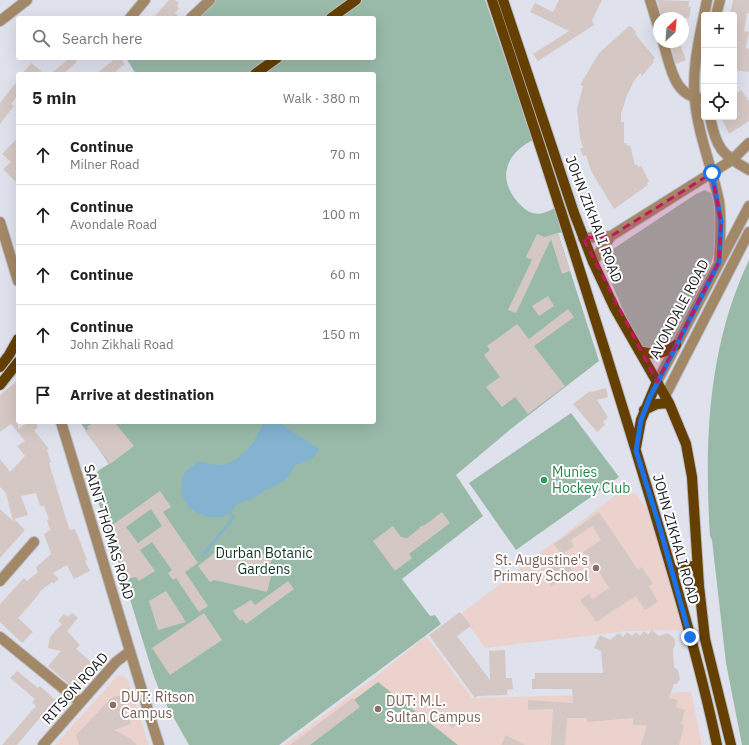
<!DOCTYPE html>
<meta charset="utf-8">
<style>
:root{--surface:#fff;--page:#f6f6f6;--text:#222;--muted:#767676;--line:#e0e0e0}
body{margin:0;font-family:"IBM Plex Sans",sans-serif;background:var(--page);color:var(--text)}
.controls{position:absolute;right:12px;top:12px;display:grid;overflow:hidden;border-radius:4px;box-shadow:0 4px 16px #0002}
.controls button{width:36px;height:36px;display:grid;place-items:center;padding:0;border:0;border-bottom:1px solid var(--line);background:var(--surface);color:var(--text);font:20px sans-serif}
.compass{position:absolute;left:653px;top:12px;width:36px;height:36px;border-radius:50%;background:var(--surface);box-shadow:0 4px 16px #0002;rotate:26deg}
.stop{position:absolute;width:12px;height:12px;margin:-9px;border:3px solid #1a73e8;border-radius:50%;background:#fff}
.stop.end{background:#1a73e8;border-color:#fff;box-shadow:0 1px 4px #0008}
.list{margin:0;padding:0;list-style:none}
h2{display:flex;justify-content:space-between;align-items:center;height:52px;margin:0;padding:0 16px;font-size:17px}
h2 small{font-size:13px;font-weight:400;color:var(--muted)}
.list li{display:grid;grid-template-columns:26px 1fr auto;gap:12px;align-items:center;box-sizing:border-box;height:60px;padding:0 16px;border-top:1px solid var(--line)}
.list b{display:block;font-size:15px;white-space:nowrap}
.list p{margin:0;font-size:13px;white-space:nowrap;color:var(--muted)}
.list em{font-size:13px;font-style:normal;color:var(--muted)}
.icon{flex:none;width:22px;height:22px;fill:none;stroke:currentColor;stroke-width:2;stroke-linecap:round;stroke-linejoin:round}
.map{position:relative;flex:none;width:749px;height:745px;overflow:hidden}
.search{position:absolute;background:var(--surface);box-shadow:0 4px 16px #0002;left:16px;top:16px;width:360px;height:44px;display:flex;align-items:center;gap:10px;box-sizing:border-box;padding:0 14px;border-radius:4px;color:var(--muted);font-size:15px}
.panel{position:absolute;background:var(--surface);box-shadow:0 4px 16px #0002;left:16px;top:72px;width:360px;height:352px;border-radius:4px}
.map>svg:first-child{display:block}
</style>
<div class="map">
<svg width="749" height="745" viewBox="0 0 749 745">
<rect width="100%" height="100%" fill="#dfe2ed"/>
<!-- education -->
<path fill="#ecd2cc" d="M622,490L637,495L660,528L688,630L627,631L485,648L461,614Z
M426,636L472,698L691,692L702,745H284L379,674Z
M117,676H123L128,680L149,745H55Z"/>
<!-- green -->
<path fill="#99baa9" d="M213,0H485L533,140C507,153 497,176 516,200C520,205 527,212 533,213C542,216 550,210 557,207L564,232L558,233L599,361L512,428L456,475L483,516L402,579L430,616L435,615L441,624L279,745H189L162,697L153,674L125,583L91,480L99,470L109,464L80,422H374V74H136L126,58H374V18H193Z
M705,190L713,194C717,210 718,227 716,243C712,274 687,314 673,343C667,348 656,353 648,350C635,345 608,273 601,257L696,194Z
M749,260V745H742L726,663L712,540L710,536C704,442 708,346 749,260Z
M571,413L619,477L516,550L469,483Z
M378,682L458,745H293Z"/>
<!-- water -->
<path fill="#83b3d0" d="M264,422H278L319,449L312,459L295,465C287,483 282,482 266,490C261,492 258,496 253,498C249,501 243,501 238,504C232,508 231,514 222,517C210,520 187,511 183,498C180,490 182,481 184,473L199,461L216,465L226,464L237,459L252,445Z"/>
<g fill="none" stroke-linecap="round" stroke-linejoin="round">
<!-- stream -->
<path stroke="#83b3d0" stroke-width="2.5" d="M202,556L231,521L233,517L231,513"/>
</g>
<!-- building -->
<path fill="#d5c8c4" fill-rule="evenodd" d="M169,0H175L179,3L177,6L179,8L175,13L180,18H153Z
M559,0H602L592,20L594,25L538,61L533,54L569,31L530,12L535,3L553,12Z
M657,0L690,1L688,6L691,7L689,18H662Z
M733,0H749V13H747L744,31L749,32L746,48L749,49V72L734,70V15H730Z
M629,26L632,27L636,32L635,33L640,40L655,58L653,60L654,62L642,76L640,73L634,81L627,95L621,114V122H624V143H626L627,146L630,145L635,165L637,164L638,167L641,166L649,181L647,183L648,185L614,209L591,171L586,155L583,156L580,148H583L580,138L577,109L583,86L580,85L599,53Z
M680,44L686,60L676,64L671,47Z
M70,58H74L77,62L63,74H50Z
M116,58H120L125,64L116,71L118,74H96Z
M31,63L45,74H22Z
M18,80V95L11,104L14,106L0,124V103Z
M741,90L749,101V121L729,134L721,117H734V95Z
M18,137V184L3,169L11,162L2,154Z
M558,233L570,271L562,274L551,239L516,313L508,310L532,260L526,257L537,234L544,237Z
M548,296L554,306L539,316L532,306Z
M568,309L574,317L534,346L565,386L528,414L515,397L502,407L486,387L500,377L484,355L490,350L487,346L517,324L529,339Z
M18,380V429L28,422H35L38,427L34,430L49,449L47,450L51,462L49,463L68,525L70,530L75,529L87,560L85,561L90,571L74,579L67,565L53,573L59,579L53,584L52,582L39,592L40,593L18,618L33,632L22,643L0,622V604L24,578L27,581L38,572L36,567L51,554L44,534L50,530L47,520L49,519L44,506H40L36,493L21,496L28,515L14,519L25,530L0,558V509L13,521L6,493L0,487V459L10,472L25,456L17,446L25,441L11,424L0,432V395Z
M606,388L608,397L597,400L608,417L603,422L605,425L597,432L573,404L590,391L591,392Z
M94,422H114L134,446L110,464L85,431L89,429L87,427Z
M160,491L171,507L163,512L198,563L185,572L208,606L199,612L176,578L173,580L168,573L172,570L152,542L140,550L155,571L139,581L136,577L126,579L124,572L128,571L118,557L123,553L108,528ZM151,509L162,526L138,543L126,527Z
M442,512L450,523L409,554L412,558L395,571L373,541L393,526L401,537L407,538L420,528L419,527L425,525Z
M599,512L638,570L642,567L653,584L649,586L658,602L645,610L636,596L596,622L585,606L584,607L580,600L589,594L592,599L609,588L599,572L597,573L583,552L601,540L592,526L571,540L574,546L562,555L554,544Z
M221,548L246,557L247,553L256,556L257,553L273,556L270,565H274L267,592L214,580L210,582L198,566Z
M560,552L576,576L567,582L564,577L552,586L547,579L554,574L546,562Z
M288,581L294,589L246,624L242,619L240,621L233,611L251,600L255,605Z
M166,591L186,622L158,630L149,601Z
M460,612L471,626L457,636L490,680L489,651L505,650L506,678H512L513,689L507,690V695L478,696L475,698L429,635Z
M72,613L78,618L67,631L80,645L76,649L96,666L91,672V675L85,679L77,688L75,686L73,688L48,666L61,651L48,648L50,637L62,624L58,621L64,614L68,617Z
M204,613L222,640L170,675L152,648Z
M652,630L659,636L668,633L675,639V646L673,649L674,667L678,670L680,679L677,684H674L669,698L678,700L676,707L685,710L681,724L684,725L679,745H641L647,725H633V718L587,722V718H567L565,745H551L553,709L528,710V700L573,703L572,689H532V679H535V673H603L601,651L594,648L600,635L610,640L619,633L623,637L627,632L632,636L636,632L640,636L644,631L648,635Z
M17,671L38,688L40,686L61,705L49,718L44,713L17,745H2L36,706L32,702L35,699L10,678Z
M121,695L131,724L114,730L130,738L137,745H79L76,735L111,698Z
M353,698L360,707L310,745H290Z
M449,713L459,720L453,728L443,721Z
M506,735L525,745H501Z"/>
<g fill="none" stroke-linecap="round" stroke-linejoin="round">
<defs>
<path id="minor" d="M650,0L659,29
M707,0C701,32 691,68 695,100C698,135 712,167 719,201C722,221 720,241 719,262
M716,15L720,0
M130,18L145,0
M191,18L210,0
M0,21L27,0
M663,42C671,67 673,97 704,99
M710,117C716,148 722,155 749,170
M0,222L18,281
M583,238L611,236
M593,262L611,236L732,160L749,143
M657,382L749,206
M665,396L749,232
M61,422C94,529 125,638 159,745
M0,581L34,542
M0,637L80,702
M43,745L116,662L129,652"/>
<path id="major" d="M492,0C542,150 590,300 636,451C665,548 696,646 717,745
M503,0L574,213L593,262L614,307L669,403L686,444L692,477L699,586L705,639L731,745
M331,18L356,0
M255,74L277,58
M639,351C656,355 661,355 676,345
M0,367L9,355L18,339
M0,385L18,362
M644,410L657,404L669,403
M636,447L641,420L657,382
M672,571L697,565"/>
</defs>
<!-- minor casing -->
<use href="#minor" stroke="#bcbfc8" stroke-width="12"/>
<!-- major casing -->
<use href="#major" stroke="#bcbfc8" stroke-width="12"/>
<!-- minor -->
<use href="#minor" stroke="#a38867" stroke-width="10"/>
<!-- major -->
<use href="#major" stroke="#643f00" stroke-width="10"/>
</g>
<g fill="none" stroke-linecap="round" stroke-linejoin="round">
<!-- route -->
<path stroke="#1a73e8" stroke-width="5" d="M690,637L660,528L636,451L641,420L650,397L719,262L721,222L712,173"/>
</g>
<!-- marked area -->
<path fill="#c2185b" fill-opacity="0.2" stroke="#c2185b" stroke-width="3" stroke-dasharray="8 5" stroke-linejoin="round" d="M712,173L721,222L719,262L657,382L583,238L611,236Z"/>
<!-- markers -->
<circle fill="#2e9e5b" stroke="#fff" stroke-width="1.5" cx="544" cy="480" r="4"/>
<g fill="#8d6e63" stroke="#fff" stroke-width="1.5">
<circle cx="596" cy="568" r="4"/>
<circle cx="113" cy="705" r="4"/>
<circle cx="378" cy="709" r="4"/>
</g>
<g text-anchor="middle" stroke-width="4" stroke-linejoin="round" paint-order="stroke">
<!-- street labels -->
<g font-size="14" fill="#1c1d21" stroke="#fff">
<text transform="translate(594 219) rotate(69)" y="5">JOHN ZIKHALI ROAD</text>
<text transform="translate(679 309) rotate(-62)" y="5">AVONDALE ROAD</text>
<text transform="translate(109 532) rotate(73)" y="5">SAINT THOMAS ROAD</text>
<text transform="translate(676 539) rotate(74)" y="5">JOHN ZIKHALI ROAD</text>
<text transform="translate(75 688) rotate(-48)" y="5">RITSON ROAD</text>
</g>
<!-- leisure labels -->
<g font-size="14" fill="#27864d" stroke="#fff" text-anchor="start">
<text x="552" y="477">Munies<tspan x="552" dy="16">Hockey Club</tspan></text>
</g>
<!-- park labels -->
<g font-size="14" fill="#0b3826" stroke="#fff">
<text x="264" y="558">Durban Botanic<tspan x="264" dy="16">Gardens</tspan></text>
</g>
<!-- education labels -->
<g font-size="14" fill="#785e54" stroke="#fff" text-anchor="start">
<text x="588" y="565" text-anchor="end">St. Augustine's<tspan x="588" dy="16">Primary School</tspan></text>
<text x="121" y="702">DUT: Ritson<tspan x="121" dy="16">Campus</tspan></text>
<text x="386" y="706">DUT: M.L.<tspan x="386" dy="16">Sultan Campus</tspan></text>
</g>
</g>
</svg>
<div class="controls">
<button>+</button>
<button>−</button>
<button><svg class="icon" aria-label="locate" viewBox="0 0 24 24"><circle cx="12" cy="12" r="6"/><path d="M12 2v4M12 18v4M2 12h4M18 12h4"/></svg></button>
</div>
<svg class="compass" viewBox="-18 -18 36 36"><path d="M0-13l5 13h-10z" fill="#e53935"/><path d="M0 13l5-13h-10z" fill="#767676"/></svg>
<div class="stop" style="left:712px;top:173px"></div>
<div class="stop end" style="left:690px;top:637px"></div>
<div class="search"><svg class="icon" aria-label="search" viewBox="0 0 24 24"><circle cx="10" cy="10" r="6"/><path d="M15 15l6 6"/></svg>Search here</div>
<section class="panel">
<h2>5 min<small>Walk · 380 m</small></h2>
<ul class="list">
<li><svg class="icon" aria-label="ahead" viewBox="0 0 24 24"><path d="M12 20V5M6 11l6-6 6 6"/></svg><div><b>Continue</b><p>Milner Road</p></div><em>70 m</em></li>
<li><svg class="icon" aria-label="ahead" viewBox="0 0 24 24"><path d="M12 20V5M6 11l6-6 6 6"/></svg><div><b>Continue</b><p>Avondale Road</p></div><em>100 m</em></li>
<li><svg class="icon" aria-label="ahead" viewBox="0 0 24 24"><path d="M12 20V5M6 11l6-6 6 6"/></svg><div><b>Continue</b></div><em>60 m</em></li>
<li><svg class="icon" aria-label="ahead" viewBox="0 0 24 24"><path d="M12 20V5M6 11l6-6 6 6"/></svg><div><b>Continue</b><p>John Zikhali Road</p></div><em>150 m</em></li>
<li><svg class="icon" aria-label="arrive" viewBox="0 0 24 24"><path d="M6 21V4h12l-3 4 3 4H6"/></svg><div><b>Arrive at destination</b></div></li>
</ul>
</section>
</div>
